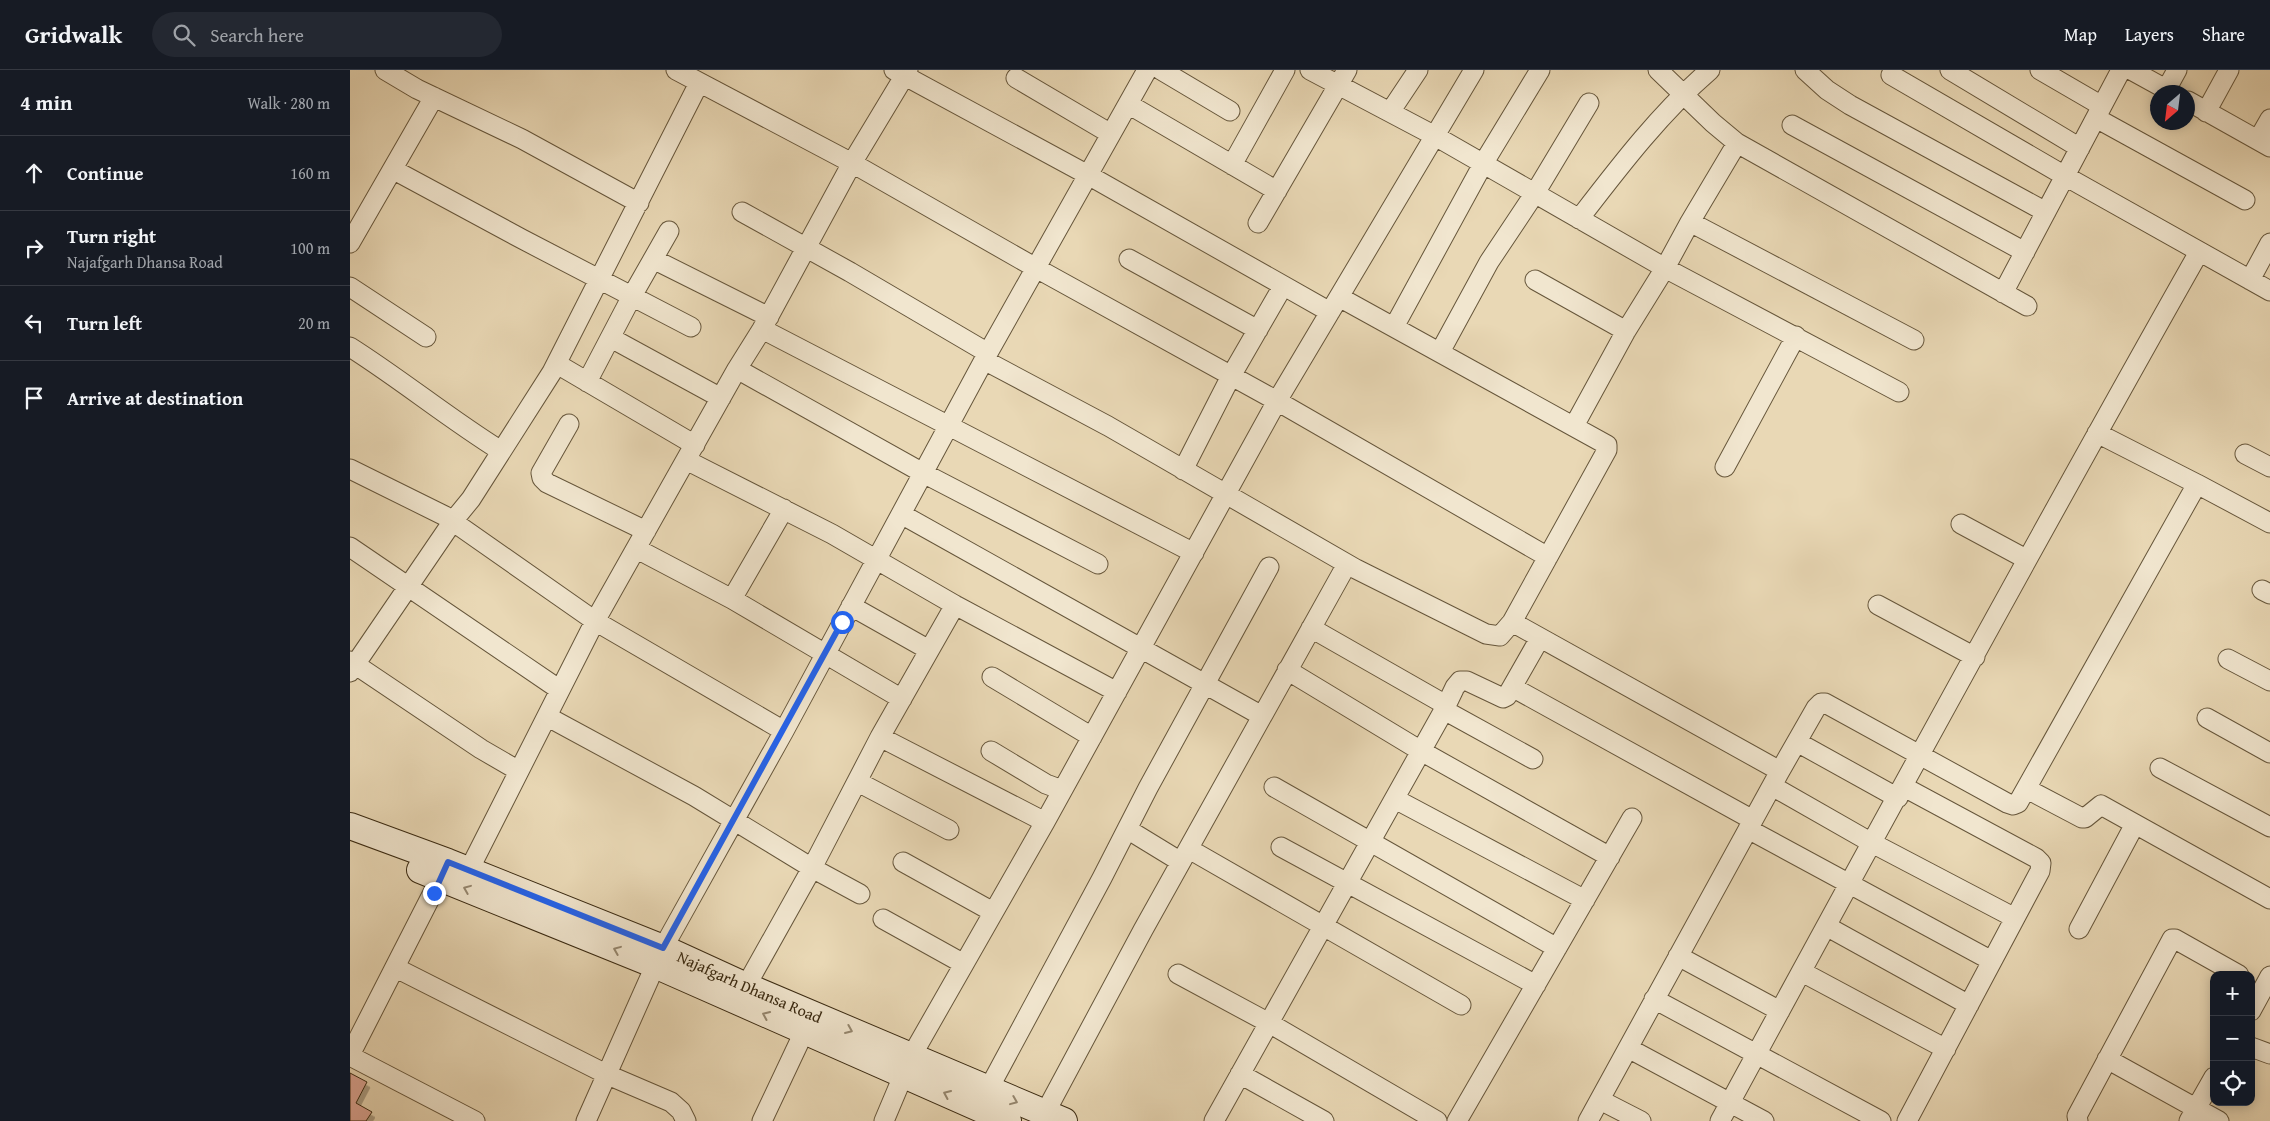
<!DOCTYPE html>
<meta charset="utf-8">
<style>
:root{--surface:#171b24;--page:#242831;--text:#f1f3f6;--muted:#9ea1a6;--line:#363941}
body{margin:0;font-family:"Gentium Book Plus",serif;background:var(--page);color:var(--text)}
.controls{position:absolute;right:15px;bottom:15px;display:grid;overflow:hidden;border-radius:10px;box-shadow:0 2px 12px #0003}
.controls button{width:45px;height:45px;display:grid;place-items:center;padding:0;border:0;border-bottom:1px solid var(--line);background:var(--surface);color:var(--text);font:25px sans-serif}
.compass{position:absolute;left:1800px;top:15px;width:45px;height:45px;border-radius:50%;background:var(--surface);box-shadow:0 2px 12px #0003;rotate:208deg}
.stop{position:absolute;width:15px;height:15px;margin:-11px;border:4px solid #2563eb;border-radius:50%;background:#fff}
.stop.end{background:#2563eb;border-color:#fff;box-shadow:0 1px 5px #0008}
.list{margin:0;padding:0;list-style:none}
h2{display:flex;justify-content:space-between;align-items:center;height:65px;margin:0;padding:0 20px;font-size:21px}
h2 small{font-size:16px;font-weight:400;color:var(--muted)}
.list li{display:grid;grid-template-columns:32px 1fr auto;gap:15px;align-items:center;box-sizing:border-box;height:75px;padding:0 20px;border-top:1px solid var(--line)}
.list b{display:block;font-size:19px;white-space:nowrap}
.list p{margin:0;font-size:16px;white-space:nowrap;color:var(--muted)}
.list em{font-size:16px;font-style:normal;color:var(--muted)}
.icon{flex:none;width:28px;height:28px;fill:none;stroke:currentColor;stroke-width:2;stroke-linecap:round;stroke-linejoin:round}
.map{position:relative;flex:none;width:1920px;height:1051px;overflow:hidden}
header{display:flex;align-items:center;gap:30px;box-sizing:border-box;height:70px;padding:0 25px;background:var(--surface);border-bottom:1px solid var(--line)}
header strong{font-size:24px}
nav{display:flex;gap:28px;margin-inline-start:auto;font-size:18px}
.search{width:350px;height:45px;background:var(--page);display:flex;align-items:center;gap:12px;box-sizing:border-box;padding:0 18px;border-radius:28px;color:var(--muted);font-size:19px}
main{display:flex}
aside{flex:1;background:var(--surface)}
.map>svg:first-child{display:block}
</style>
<header>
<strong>Gridwalk</strong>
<div class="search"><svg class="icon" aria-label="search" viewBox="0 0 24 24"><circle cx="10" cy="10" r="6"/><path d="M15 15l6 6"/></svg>Search here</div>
<nav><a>Map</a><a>Layers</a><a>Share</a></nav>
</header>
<main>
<aside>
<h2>4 min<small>Walk · 280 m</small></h2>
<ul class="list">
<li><svg class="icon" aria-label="ahead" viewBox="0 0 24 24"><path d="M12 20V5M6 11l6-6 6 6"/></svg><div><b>Continue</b></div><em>160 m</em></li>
<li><svg class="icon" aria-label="right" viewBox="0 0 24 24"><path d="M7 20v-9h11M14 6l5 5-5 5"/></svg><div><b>Turn right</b><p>Najafgarh Dhansa Road</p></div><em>100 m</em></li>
<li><svg class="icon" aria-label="left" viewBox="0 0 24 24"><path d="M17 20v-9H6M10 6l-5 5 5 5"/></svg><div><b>Turn left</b></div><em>20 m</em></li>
<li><svg class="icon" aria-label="arrive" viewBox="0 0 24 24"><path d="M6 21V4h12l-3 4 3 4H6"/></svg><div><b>Arrive at destination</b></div></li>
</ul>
</aside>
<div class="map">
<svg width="1920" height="1051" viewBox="0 0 1920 1051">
<defs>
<filter id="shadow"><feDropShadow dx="3" dy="5.5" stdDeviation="0" flood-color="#0004"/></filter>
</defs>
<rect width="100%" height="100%" fill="#e9d8b5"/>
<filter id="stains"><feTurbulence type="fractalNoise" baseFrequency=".004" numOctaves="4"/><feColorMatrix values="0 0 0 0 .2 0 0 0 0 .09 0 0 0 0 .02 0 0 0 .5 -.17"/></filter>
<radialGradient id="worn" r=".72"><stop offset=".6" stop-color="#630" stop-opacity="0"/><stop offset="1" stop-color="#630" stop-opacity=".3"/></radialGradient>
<!-- building -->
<path fill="#dda695" stroke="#3a2a12" filter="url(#shadow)" d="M0,1003L17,1012L6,1033L22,1042L16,1051H0Z"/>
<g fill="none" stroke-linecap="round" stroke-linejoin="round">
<defs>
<path id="minor" d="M35,0L67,19L172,69L289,133
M326,0L502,93L686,198L927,331L1198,487
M544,0L738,105L980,242
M811,0L880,41
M960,0L1085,66L1315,198L1276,261L1224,356
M1308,0L1363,53L1387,73L1677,236
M1455,0L1477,20L1500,35L1696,142
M1600,0L1730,78
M1690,0L1752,36
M1781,0L1821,22
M1541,5L1715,106L1920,221
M666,8L761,64
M1816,20L1827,0
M1838,31L1920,77
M778,34L927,121
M1040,42L1068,0
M1856,42L1879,0
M1746,48L1895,130
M1442,55L1675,182
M1908,70L1920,49
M1387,73L1340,152L1564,270
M882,95L935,0
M44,100L172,169L341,257
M392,142L500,202L638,283
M1229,149C1269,97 1310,43 1360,0
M1340,152L1315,198L1549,322
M908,153L997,0
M0,173L84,27
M303,189L419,247
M779,189L908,260
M1185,210L1276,261
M1900,210L1920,173
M0,217L76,267
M1653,223L1771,0
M989,227L1257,375V380L1162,552L1430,701L1238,1051
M1044,257L1133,94L1190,0
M412,259L844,483
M261,268L371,328
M0,277C52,310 98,348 151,381
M1090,282L1139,192L1185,123L1239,33
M634,290L758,356L1006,499L1136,564L1150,566L1162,552
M207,294L345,375
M387,299L573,403L748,494
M237,312L282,226L319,161
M219,354L191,403L192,408L197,413L296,461
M1747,363L1847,414
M1895,384L1920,397
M336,390L482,464L605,535L767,622
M1375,397L1446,266
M0,399L95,446L245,551L434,661
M833,400L881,306L933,216
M551,444L912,646
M1611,454L1676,489
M0,477L210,620
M287,479L382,529L552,629
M1912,520L1920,524
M382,529L434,439
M1528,535L1625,587
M501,536L579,580
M961,558L1096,635
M1878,589L1920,611
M0,591L131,679L169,701
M937,600L1071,681L1260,787
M0,602L103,451L121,429L202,302L349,13
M642,607L742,667
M1162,617L1403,750
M1094,640L1183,689
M198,647L344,726L462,798L510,824
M1857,648L1920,683
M530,667L695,752
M1447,672L1548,728
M641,681L696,714L712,720
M1810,698L1920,757
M1430,701L1466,638L1471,633H1475L1657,733L1663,735L1668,733L1847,414L1920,453
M508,712L599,760
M1422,716L1522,773L1665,848
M924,717L1207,878
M1554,717L1686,788L1691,793L1690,801L1557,1051
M1677,719L1732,748H1735L1751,735L1920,829
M1045,729L1235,830
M777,759L831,792
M1398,759L1642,891
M931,777L1186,915
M839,779L1111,935
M553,792L643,842
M119,800L245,551L387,299L412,259L502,93L558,0
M533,849L614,894
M1476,856L1619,935
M1729,859L1785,754
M1328,886L1430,941
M46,898L258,1005L321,1032L331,1041L336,1051
M1452,902L1596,979
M828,904L919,953L1087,1051
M396,916L462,798L530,667L605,535
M1304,929L1531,1051
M1901,941L1920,906
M1901,977L1920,984
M1278,978L1414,1051
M0,985L96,797
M0,986L125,1051
M1757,989L1869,1051
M890,1004L974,1051
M638,1020L752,808L798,718L919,497
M1250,1030L1291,1051
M695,1043L793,860L997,494
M236,1051L313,878L434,661L634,290L797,0
M412,1051L454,962
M534,1051L561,987L695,752L927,331L1124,0
M864,1051L1094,640L1105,617L1110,611H1117L1153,628L1157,626L1190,568
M1107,1051L1282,748
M1370,1051C1528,760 1686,470 1849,182
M1728,1051L1727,1046L1822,869H1825L1889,905
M1839,1051L1864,1007"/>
<g id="secondary">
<path id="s1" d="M0,756L98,792L313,878L396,916L714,1051"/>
<path d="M70,800L305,895L658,1051"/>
</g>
</defs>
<!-- minor casing -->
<use href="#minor" stroke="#66563b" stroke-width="21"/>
<!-- secondary casing -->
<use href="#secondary" stroke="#3a2a12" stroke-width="28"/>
<!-- minor -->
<use href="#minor" stroke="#f1e6cf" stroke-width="19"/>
<!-- secondary -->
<use href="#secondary" stroke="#f1e6cf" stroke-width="26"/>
</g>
<!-- one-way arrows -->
<defs><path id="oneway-chevron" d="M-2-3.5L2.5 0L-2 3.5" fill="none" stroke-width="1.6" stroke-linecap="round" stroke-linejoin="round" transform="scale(1.25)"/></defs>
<g stroke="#968870">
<use href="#oneway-chevron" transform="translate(117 819) rotate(-158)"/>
<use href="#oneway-chevron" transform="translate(267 880) rotate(-158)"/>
<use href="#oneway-chevron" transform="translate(416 945) rotate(-156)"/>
<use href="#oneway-chevron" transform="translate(499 960) rotate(23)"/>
<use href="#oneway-chevron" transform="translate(597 1024) rotate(-156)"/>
<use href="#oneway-chevron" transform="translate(664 1031) rotate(22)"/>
</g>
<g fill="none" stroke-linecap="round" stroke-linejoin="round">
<!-- route -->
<path stroke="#2563eb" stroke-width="6" d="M84,823L98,792L313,878L492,552"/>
</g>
<g text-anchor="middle" stroke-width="4.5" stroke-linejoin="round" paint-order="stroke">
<!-- street labels -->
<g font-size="16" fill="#3a2a12" stroke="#f1e6cf">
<text dy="6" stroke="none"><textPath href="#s1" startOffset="431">Najafgarh Dhansa Road</textPath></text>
</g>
</g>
<rect width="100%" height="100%" filter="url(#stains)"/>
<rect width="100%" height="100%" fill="url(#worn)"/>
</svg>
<div class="controls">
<button>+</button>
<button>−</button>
<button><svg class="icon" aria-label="locate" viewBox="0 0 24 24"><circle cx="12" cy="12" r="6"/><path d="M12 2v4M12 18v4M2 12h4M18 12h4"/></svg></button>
</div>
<svg class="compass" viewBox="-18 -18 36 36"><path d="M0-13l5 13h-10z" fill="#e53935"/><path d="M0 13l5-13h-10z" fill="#9ea1a6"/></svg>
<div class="stop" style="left:492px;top:552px"></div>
<div class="stop end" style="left:84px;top:823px"></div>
</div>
</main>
